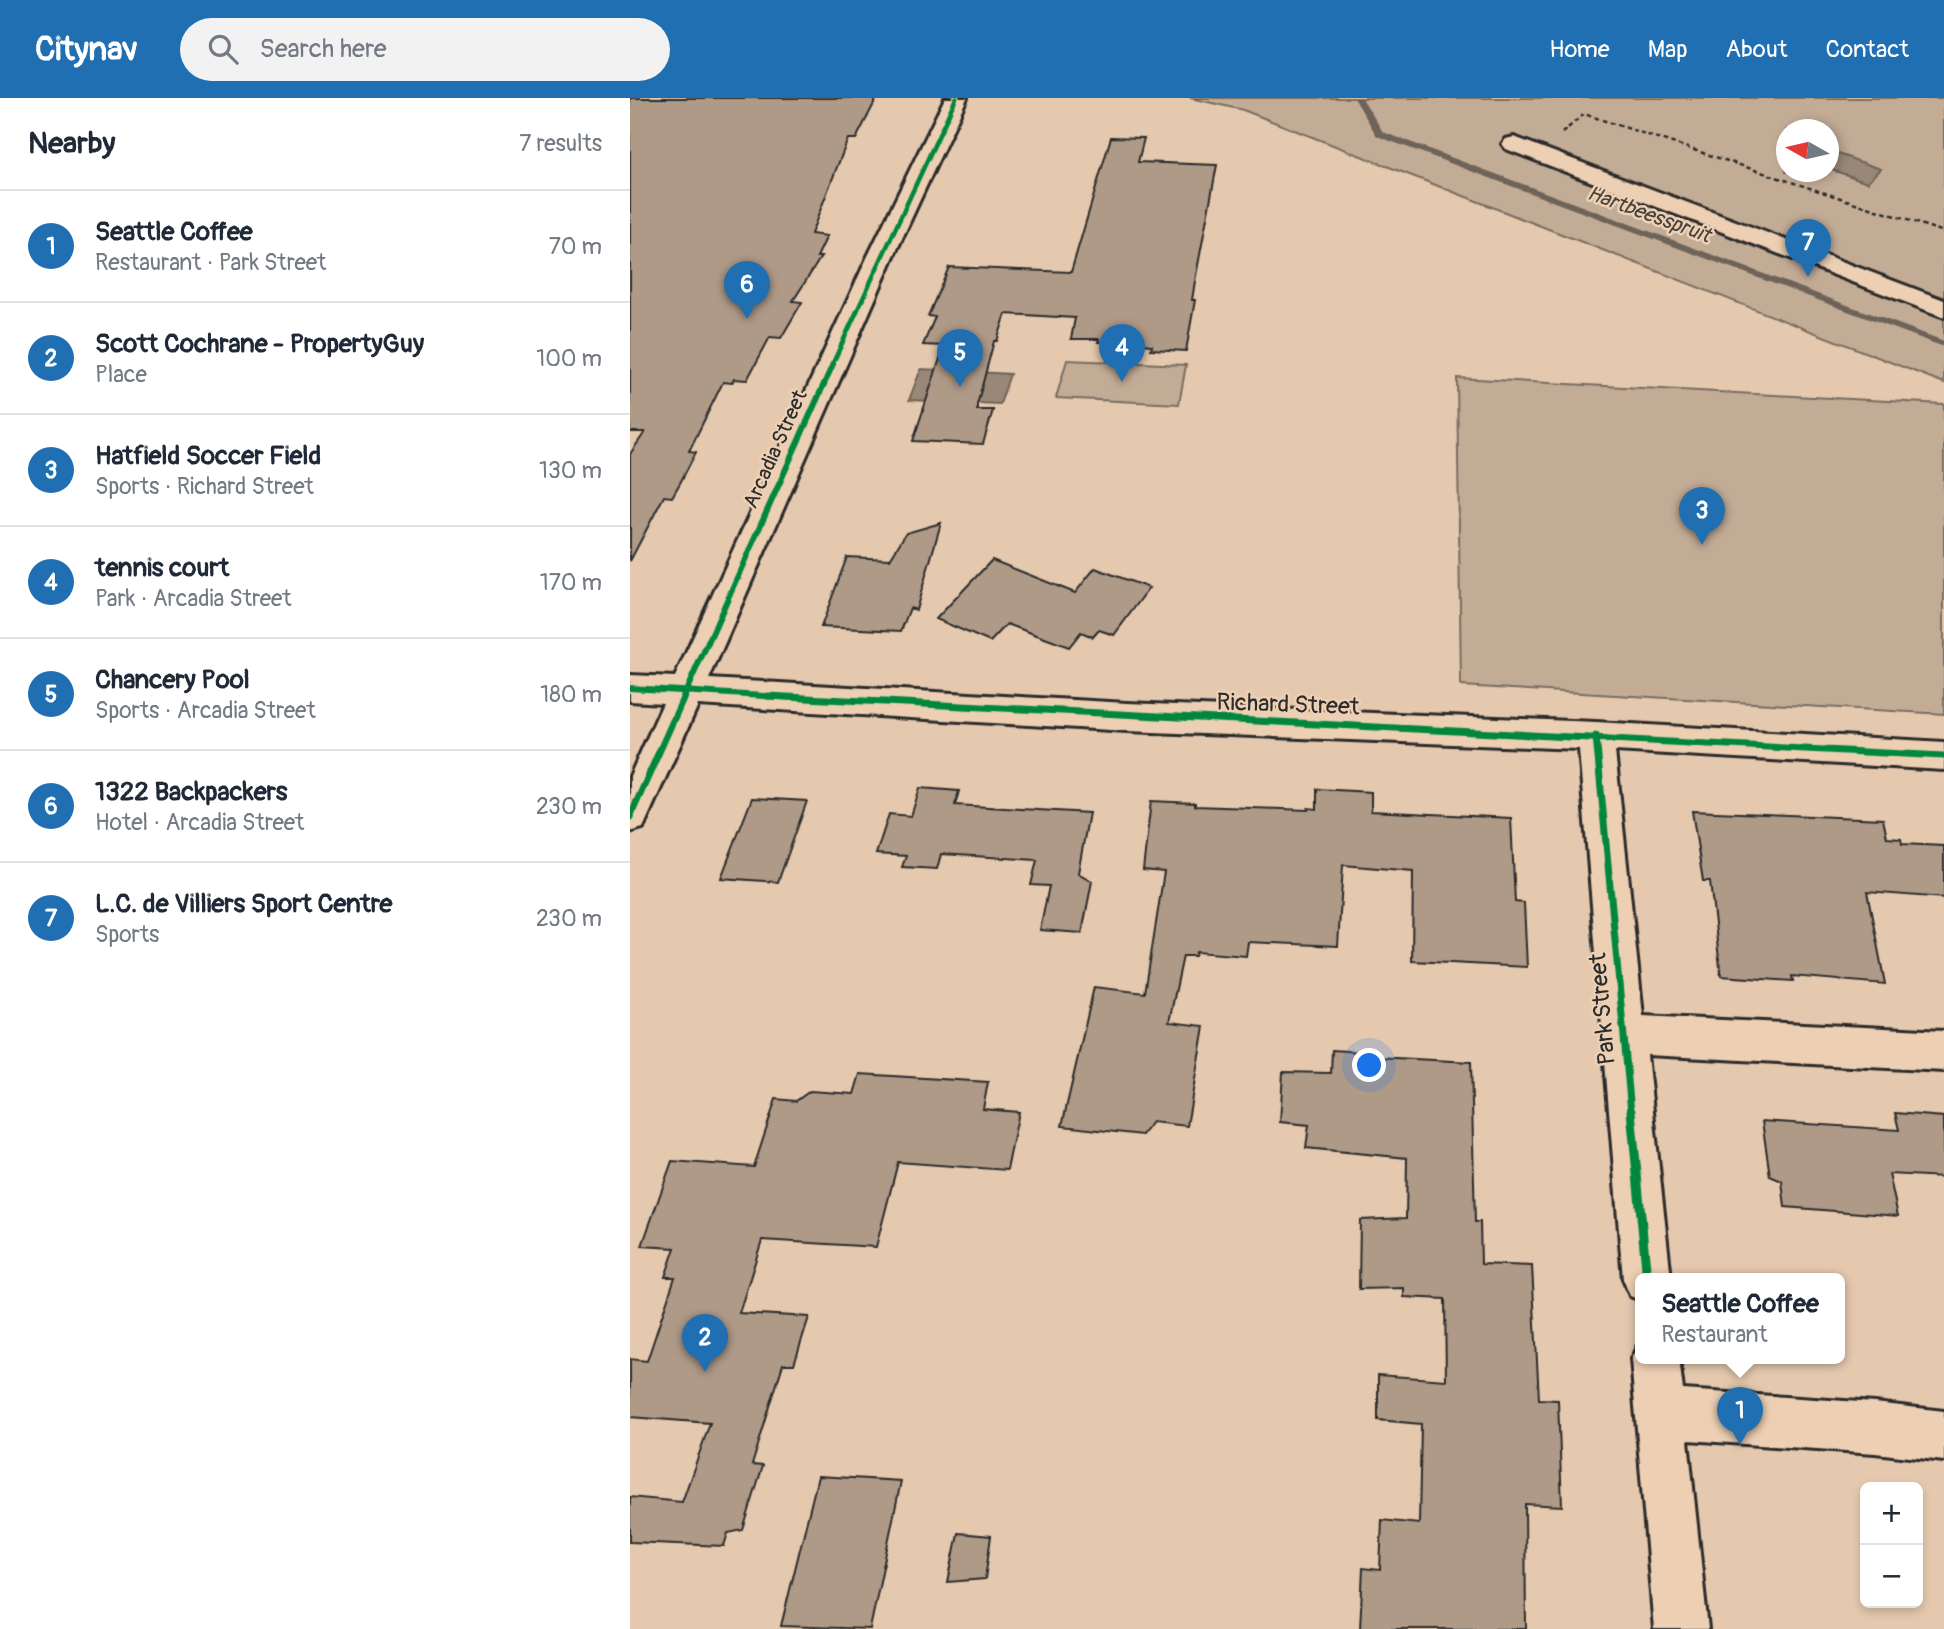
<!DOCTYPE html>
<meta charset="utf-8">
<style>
:root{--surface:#fff;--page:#f2f2f3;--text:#1f2937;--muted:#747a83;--line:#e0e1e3;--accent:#1f6fb2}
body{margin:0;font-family:Pangolin,sans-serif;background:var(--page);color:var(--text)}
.controls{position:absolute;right:21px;bottom:21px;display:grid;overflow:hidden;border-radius:10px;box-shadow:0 4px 10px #0003}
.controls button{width:63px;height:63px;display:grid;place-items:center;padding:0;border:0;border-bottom:2px solid var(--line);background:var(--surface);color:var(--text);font:35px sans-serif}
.compass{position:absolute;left:1146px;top:21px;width:63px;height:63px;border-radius:50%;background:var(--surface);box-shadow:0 4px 10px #0003;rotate:278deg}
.you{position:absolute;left:740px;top:968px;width:24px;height:24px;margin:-18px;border:5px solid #fff;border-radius:50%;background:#1a73e8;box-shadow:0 0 0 10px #1a73e833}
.badge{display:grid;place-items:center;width:46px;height:46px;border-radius:50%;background:var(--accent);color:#fff;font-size:23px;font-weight:700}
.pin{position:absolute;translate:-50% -58px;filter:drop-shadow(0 2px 4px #0008)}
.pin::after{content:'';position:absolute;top:37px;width:24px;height:21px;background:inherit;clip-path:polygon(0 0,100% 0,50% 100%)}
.popup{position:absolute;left:1005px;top:1175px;width:210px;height:91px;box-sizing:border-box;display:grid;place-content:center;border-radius:10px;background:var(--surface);filter:drop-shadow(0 2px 5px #0005);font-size:23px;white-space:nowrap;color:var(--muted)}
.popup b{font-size:26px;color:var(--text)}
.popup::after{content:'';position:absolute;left:50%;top:100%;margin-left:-14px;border:14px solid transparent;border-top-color:var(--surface)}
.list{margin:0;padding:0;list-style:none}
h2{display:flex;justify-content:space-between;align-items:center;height:91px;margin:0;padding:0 28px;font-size:30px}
h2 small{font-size:23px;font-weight:400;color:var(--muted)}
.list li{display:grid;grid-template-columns:46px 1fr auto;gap:21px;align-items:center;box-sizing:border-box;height:112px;padding:0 28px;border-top:2px solid var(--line)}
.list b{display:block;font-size:26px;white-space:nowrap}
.list p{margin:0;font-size:23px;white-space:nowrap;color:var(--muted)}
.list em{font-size:23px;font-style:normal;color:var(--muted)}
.icon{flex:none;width:38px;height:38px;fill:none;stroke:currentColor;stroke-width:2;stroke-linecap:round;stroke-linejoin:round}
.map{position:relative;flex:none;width:1314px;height:1531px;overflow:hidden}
header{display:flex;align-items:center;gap:42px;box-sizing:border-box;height:98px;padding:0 35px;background:var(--accent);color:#fff}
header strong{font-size:33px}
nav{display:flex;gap:38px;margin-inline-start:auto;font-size:24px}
.search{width:490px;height:63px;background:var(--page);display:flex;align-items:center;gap:18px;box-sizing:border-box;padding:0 24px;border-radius:38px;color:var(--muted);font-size:26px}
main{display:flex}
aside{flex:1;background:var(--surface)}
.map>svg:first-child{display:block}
</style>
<header>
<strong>Citynav</strong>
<div class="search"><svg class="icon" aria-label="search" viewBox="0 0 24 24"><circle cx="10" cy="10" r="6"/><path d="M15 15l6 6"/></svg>Search here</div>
<nav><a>Home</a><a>Map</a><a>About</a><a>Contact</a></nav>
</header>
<main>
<aside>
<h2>Nearby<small>7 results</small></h2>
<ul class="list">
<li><span class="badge">1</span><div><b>Seattle Coffee</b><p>Restaurant · Park Street</p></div><em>70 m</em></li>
<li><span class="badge">2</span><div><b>Scott Cochrane - PropertyGuy</b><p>Place</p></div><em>100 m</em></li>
<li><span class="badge">3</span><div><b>Hatfield Soccer Field</b><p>Sports · Richard Street</p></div><em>130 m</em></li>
<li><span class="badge">4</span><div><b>tennis court</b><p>Park · Arcadia Street</p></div><em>170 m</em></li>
<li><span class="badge">5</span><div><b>Chancery Pool</b><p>Sports · Arcadia Street</p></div><em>180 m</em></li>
<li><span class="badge">6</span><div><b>1322 Backpackers</b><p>Hotel · Arcadia Street</p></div><em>230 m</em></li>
<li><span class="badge">7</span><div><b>L.C. de Villiers Sport Centre</b><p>Sports</p></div><em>230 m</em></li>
</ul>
</aside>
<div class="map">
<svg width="1314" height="1531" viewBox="0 0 1314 1531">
<rect width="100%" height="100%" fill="#e5c9af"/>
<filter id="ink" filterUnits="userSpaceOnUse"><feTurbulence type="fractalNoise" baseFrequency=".0143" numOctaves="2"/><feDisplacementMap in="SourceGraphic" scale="14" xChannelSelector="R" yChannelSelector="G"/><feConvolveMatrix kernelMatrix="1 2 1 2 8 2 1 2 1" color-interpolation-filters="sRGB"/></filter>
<g filter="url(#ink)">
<!-- green -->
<path fill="#c3ac96" stroke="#776c60" stroke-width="2" fill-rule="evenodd" d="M560,0H1314V285L613,12ZM1156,32H1198V74H1156Z
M437,262L556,267L549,306L426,300Z
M827,280L1314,306V616L831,588Z"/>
<!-- water -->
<path fill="#998878" stroke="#6d6359" stroke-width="2" d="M1199,53L1251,71L1238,84L1199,71Z
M291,271L380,276L370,306L279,302Z"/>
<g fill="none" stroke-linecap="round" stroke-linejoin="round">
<!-- stream -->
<path fill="#6d6359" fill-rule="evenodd" d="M724,0H732L753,34L1314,243V249L747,38Z"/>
</g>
<!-- building -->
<path fill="#af9a88" stroke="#2b2b2b" stroke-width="2" d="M0,0H247L226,41H218L181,136L197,138L187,159H191L163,203L172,204L151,240L140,239L117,282L104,281L102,285L93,284L59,353L66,354L50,385L42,399L34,398L0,463V356L15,334H0Z
M481,39L514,40L508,64L587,67L565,183L562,202H565L556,253L521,251L522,247L504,245L468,244L469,241H441L445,220L376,216L367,243H364L347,307V312H363L353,346L283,343L314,248L293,247L305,219L298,218L319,169L441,174Z
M311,425L286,512L280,510L271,533L191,529L217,459L260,461L276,435Z
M362,462L445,495L465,470L519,490L484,537L469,532L463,539L451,534L439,549L377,526L360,544L306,521Z
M290,690L329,693L325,707L459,715L448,775L462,783L452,835L410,832L419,788L401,787L407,762L311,756L307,771L272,769L276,758L246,756L259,716L281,718Z
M687,691L741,694V713L881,720L885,804L894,805L897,869L782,863L783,773L713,767L708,848L618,844L616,858L566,854L565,858H553L539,924L574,928L557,1028L522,1024L512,1037L432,1028L464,889L515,895L534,774L513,772L521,703L565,705V708L678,712V710L687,711Z
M122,700L177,703L148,784L91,780Z
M1062,713L1253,721L1257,740L1271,741L1272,746L1314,748V800L1237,794L1255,886L1162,878L1163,883L1091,878L1080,783H1073Z
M702,952L746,955V959L841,964L845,1124H850L851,1166L902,1168L909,1301L928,1302L932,1408L895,1406L896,1531H730L733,1470L750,1472L752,1422L789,1426L791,1326L748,1322V1277L816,1282L815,1201L774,1199V1190L729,1191L730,1122L776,1120L777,1060L676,1050L679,1027L650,1024L653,974L701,975Z
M230,976L358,984L353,1011L389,1014L377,1072L268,1064L246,1149L132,1142L109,1215L179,1219L164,1266H153L122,1367L133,1368L113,1432L98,1435L94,1448L0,1444V1399L52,1404L80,1325L0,1319V1261L17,1263L45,1179H35L45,1150L12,1148L42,1063L124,1069L146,1001L166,1003L180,993L224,996Z
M1265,1015L1314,1019V1079L1259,1076L1268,1118L1155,1109L1152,1083L1140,1078L1132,1023L1269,1032Z
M188,1378L271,1383L240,1531L151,1528Z
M328,1435L361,1438L355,1481L318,1484Z"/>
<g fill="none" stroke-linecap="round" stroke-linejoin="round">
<defs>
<path id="minor" d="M315,0H337L263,160L79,581L497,605L966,624L1314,644V672L985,653L1013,918L1314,933V973L1017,957L1041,1181H1010V1202L1000,1198L993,1181L949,651L497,633L68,607L13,730L0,734V678L33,605L0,603V577L45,579L237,160Z
M884,39L1314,202V219L876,51L872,46L876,41Z
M1010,1243V1261H1049L1053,1292L1245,1305L1314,1313V1363L1245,1355L1058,1342L1078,1531H1024L1001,1261Z"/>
</defs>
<!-- minor casing -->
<use href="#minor" stroke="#2b2b2b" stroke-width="6"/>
<!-- path -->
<path stroke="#2b2b2b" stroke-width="2.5" stroke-dasharray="4.5 3.5" stroke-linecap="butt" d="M932,35L954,16L1314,134"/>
<!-- minor -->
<use href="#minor" fill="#edd0b4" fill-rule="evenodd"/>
<defs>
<path id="cycleway-far3" d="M202,267L326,0"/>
<path id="cycleway-far2" d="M0,590L167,600
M53,600L203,266"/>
<path id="cycleway-far1" d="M137,598C529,621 922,635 1314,658
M966,638L1001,1014
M0,719L54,598"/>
<path id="cycleway" d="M1001,1013L1017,1181"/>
</defs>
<!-- cycleway-far3 casing -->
<use href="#cycleway-far3" stroke="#edd0b4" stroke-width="7"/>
<!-- cycleway-far2 casing -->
<use href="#cycleway-far2" stroke="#edd0b4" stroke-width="10"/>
<!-- cycleway-far1 casing -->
<use href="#cycleway-far1" stroke="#edd0b4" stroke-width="11"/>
<!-- cycleway casing -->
<use href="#cycleway" stroke="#edd0b4" stroke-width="13"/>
<!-- cycleway-far3 -->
<use href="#cycleway-far3" stroke="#00873e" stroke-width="4.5"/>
<!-- cycleway-far2 -->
<use href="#cycleway-far2" stroke="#00873e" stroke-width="6"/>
<!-- cycleway-far1 -->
<use href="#cycleway-far1" stroke="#00873e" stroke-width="7"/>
<!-- cycleway -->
<use href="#cycleway" stroke="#00873e" stroke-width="9"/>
</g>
</g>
<g text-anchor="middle" stroke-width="5" stroke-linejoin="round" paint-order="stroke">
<!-- far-water labels -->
<g font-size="21" font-style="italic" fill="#46423e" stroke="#edd0b4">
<text transform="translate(1019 116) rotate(20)" y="7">Hartbeesspruit</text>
</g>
<!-- far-street labels -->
<g font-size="21" fill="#2b2b2b" stroke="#edd0b4">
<text transform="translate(145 351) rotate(-66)" y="7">Arcadia Street</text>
</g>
<!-- street labels -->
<g font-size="24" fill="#2b2b2b" stroke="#edd0b4">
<text transform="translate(658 606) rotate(2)" y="8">Richard Street</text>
<text transform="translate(972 911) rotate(-95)" y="8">Park Street</text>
</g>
</g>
</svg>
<div class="controls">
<button>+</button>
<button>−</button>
</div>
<svg class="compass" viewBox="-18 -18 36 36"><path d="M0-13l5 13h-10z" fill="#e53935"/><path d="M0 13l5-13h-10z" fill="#747a83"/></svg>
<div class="you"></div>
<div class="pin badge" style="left:1110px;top:1347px">1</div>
<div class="popup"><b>Seattle Coffee</b>Restaurant</div>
<div class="pin badge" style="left:75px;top:1274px">2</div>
<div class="pin badge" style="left:1072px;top:447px">3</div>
<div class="pin badge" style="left:492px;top:284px">4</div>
<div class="pin badge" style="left:330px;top:289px">5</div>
<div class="pin badge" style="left:117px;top:221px">6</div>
<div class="pin badge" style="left:1178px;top:179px">7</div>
</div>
</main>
